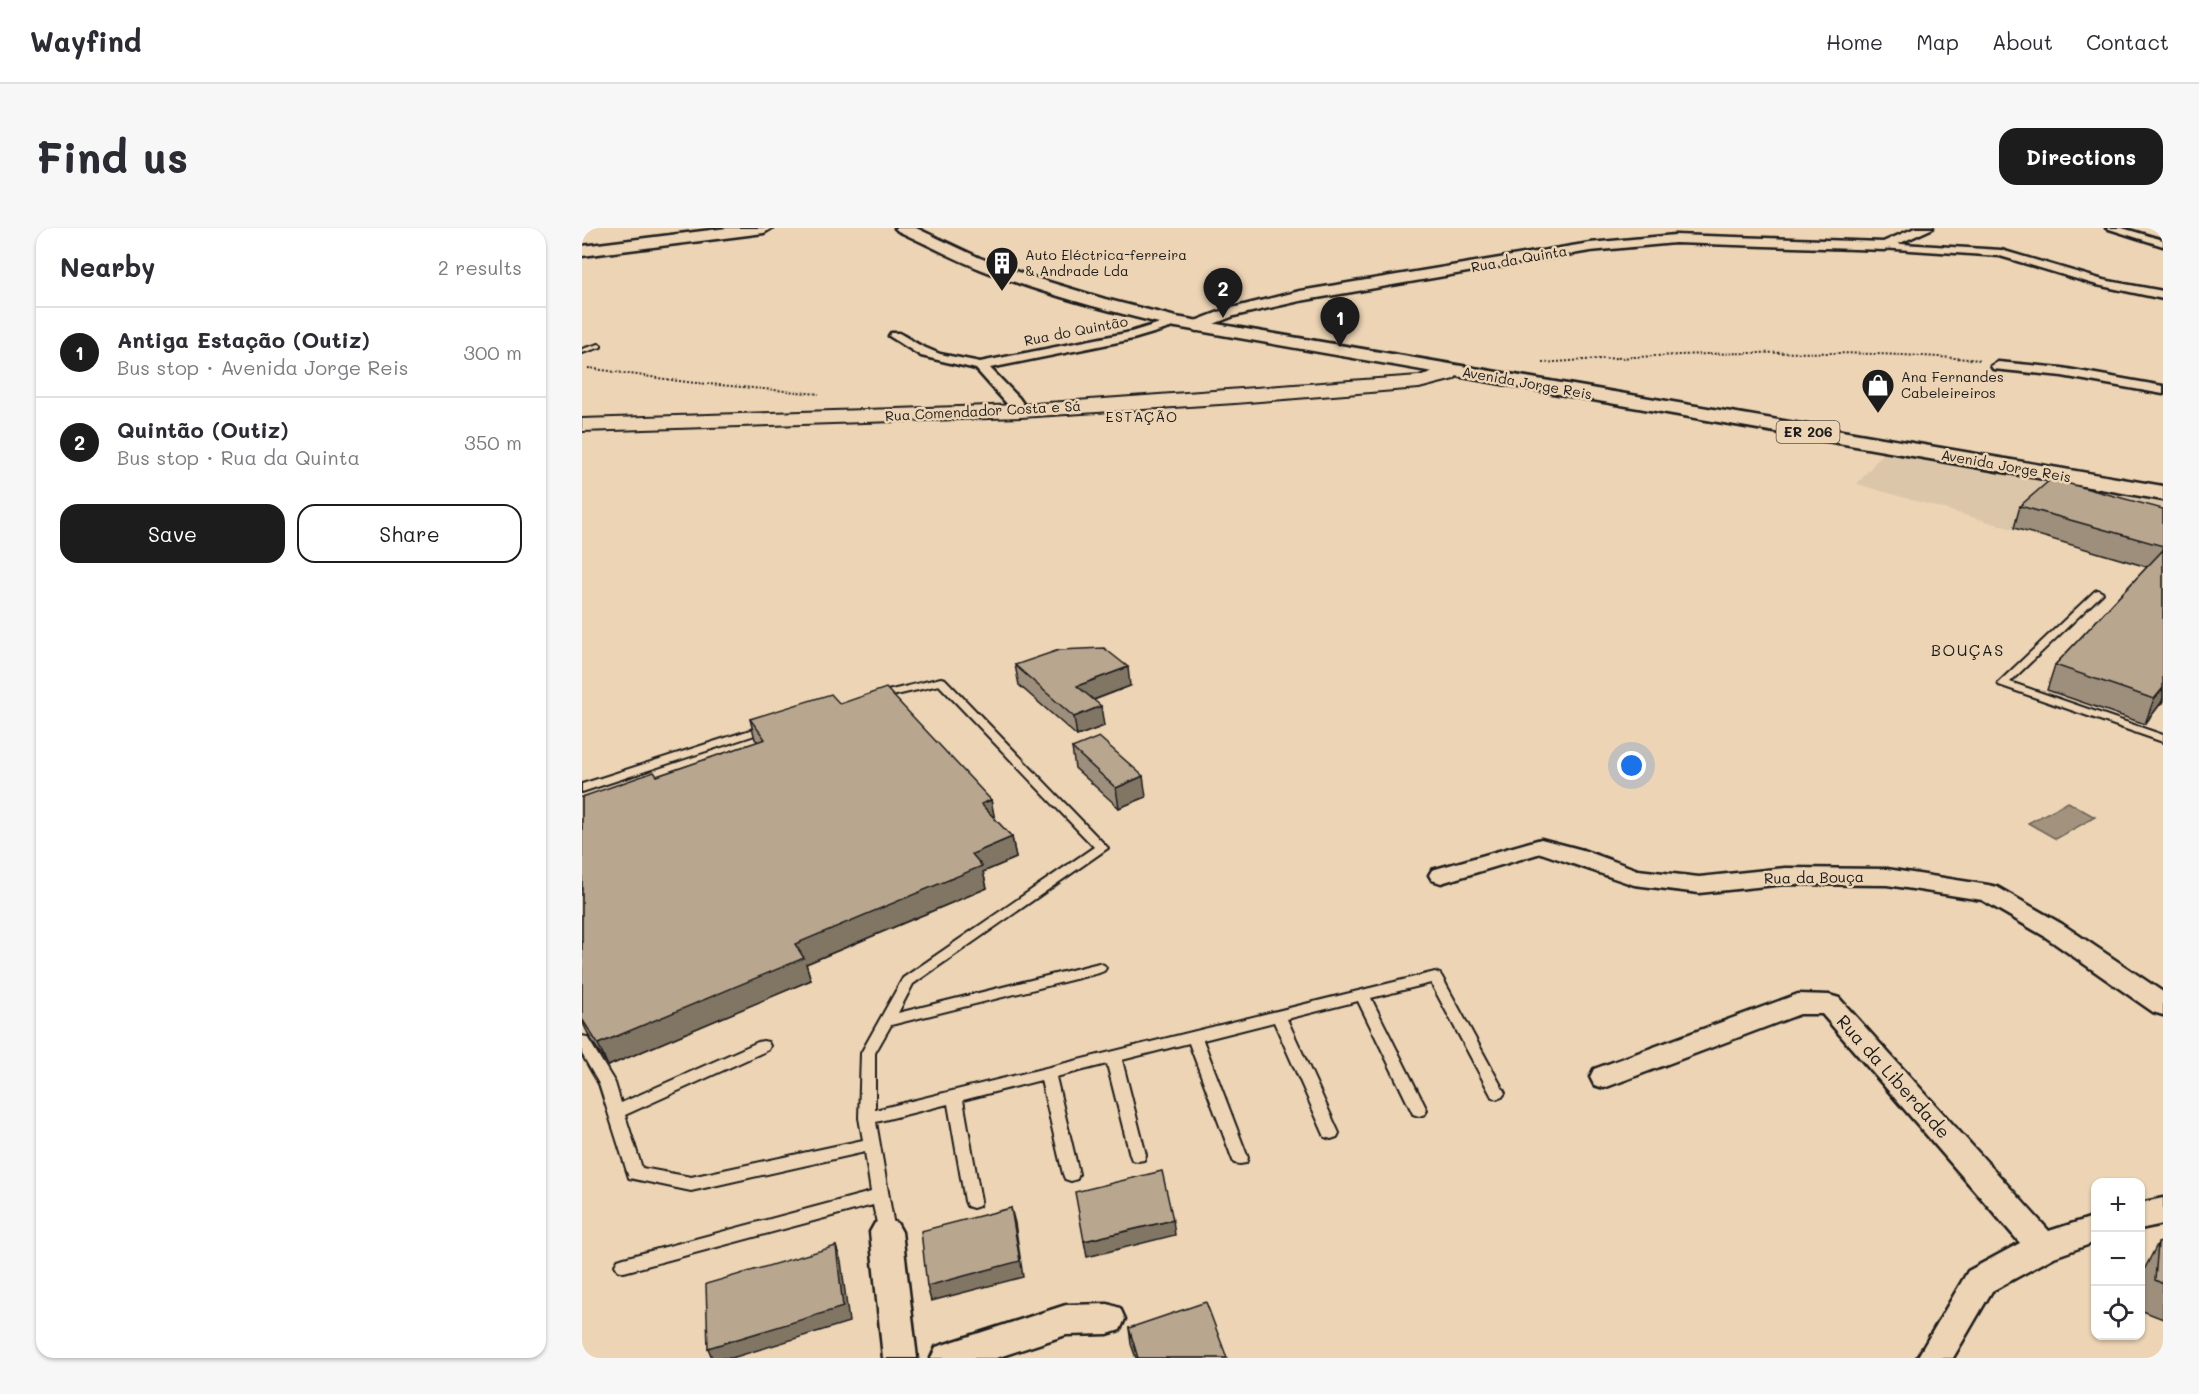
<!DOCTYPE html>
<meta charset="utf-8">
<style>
:root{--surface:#fff;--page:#f7f7f7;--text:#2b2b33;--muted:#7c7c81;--line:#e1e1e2;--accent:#1c1c1c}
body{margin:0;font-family:Mali,sans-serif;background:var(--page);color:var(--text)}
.controls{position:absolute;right:18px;bottom:18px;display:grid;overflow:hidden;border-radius:12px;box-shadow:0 2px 4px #0004}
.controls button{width:54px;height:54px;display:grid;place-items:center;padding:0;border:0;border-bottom:2px solid var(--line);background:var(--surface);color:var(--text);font:30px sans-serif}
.you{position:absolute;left:1050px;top:538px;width:21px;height:21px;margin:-15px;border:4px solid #fff;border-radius:50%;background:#1a73e8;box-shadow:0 0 0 9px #1a73e833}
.badge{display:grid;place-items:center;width:39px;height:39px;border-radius:50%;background:var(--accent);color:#fff;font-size:20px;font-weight:700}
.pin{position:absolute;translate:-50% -50px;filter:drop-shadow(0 2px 3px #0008)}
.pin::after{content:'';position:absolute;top:32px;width:21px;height:18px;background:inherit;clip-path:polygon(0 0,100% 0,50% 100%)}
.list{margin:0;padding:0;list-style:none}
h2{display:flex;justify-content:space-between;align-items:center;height:78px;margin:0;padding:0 24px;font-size:26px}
h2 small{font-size:20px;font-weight:400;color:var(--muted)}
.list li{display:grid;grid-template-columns:39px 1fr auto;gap:18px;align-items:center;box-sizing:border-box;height:90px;padding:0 24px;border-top:2px solid var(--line)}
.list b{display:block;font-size:22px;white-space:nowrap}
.list p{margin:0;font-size:20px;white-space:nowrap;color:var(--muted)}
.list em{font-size:20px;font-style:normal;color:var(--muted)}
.actions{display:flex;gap:12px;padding:18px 24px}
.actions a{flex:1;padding:14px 0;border:2px solid var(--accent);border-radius:18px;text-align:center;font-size:21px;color:var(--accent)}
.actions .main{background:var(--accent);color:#fff}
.icon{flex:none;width:33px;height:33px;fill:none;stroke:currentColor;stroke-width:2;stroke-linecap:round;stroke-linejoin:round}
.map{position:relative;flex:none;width:1581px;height:1130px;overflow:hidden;border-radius:18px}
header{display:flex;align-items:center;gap:36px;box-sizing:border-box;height:84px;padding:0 30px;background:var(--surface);border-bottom:2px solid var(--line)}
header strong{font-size:28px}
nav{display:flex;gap:33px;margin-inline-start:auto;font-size:21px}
.intro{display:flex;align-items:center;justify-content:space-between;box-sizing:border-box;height:144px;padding:0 36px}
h1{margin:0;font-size:42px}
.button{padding:15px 27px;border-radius:18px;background:var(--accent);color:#fff;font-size:21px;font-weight:700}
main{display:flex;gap:36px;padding:0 36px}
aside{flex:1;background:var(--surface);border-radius:18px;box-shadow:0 2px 4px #0004}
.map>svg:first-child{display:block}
</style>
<header>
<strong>Wayfind</strong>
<nav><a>Home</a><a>Map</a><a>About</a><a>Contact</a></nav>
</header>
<div class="intro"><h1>Find us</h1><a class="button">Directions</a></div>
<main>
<aside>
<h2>Nearby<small>2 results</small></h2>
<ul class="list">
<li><span class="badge">1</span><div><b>Antiga Estação (Outiz)</b><p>Bus stop · Avenida Jorge Reis</p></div><em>300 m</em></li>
<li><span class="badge">2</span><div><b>Quintão (Outiz)</b><p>Bus stop · Rua da Quinta</p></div><em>350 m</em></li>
</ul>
<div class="actions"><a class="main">Save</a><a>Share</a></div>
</aside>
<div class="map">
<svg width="1581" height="1130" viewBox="0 0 1581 1130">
<rect width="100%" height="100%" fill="#ecd4b4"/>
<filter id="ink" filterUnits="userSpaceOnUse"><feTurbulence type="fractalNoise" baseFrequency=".0167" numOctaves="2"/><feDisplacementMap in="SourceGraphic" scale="12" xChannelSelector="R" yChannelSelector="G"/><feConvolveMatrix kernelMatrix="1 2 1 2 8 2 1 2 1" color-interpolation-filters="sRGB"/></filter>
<g filter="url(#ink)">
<!-- built -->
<path fill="#dcc6a9" d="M1303,223L1581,272V344L1275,256Z"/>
<!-- water -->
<path fill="#a2927e" stroke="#6c6357" stroke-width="1.5" d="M1486,574L1513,589L1474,611L1446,595Z"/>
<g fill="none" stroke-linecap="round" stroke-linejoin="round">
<defs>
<path id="service" d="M17,116L19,117V119L0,125V121Z
M1516,362L1521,365L1519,367L1428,454L1581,507V514L1417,457L1416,455L1513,363Z
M359,450L363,451L526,620L331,756L316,785L517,735L522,737L524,740L522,743L517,745L309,797L293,825V882L853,744L858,746L860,749L923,865L920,869L915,871L910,869L849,755L789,770L845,882L843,886L837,888L831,886L776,773L705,791L757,905L755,909L749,911L743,909L692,794L621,812L666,930L664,935L658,936L652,935L650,930L607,815L540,832L564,927L562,932L556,933L550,932L548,927L525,836L474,849L497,946L495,951L489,953L483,951L481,946L459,852L381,872L399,973L397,978L391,980L385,978L383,973L366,876L294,894L313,1004L310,1009L304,1011L298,1009L291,977L42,1044L36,1042L33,1037L36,1032L42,1030L289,964L283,924L109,963L47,950L17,856L0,826V808L5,809L33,855L39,875L176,814L181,813L186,814L188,818L186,822L43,887L60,940L109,949L281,912L277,890L279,825L321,750L512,619L357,457L293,472L288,469L289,467Z
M187,496L191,497L193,499L191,501L0,564V556Z"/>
<path id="minor" d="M1524,0H1540L1581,12V18Z
M1303,15L1419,22L1521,52L1581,63V71L1515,57L1418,28L1299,20L1298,18Z
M594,90L598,91L600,94L598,97L551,111L408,140L437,170L446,183L439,187L434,186L394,141L339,128L307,108L309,105H317L339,118L358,126L398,134L549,104Z
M1416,134L1480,140L1581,158V166L1480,148L1411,141L1409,138Z
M959,611L1001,622L1056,642L1117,649L1203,640L1305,641L1406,657L1415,659L1480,696L1581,764V787L1571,784L1462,708L1400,672L1305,657L1203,656L1117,665L1052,657L959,625L859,655L850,652L847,647L850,642Z
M1216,766L1247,767L1257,770L1467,1003L1514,988V1014L1472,1029L1410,1063L1371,1130H1335L1386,1043L1438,1015L1240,786H1218L1022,860L1012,857L1008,849L1012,841Z
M1581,970V996L1558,1001V975Z
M304,991L315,995L320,1004L335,1130H301L288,1004L293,995Z
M526,1076L538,1080L543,1091L538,1102L526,1106L484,1107L414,1130H349L354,1119L484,1077Z"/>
<path id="tertiary" d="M1333,0H1351L1303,22L1093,15L1008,23L718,73L652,88L614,103L606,98L608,95L642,82L718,63L1008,15L1093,7L1301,14Z"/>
<path id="secondary" d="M871,137L878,139L880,143L872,151L837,160L653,175L439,189L0,203V191L439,177L837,148Z"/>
<path id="primary" d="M145,0H190L182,5L0,28V18Z
M313,0H334L398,30L447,48L523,71L594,89L1581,258V272L594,99C531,84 468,68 408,45C376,33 347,17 316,3Z"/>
</defs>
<!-- service casing -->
<use href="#service" stroke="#1c1c1c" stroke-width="4"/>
<!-- minor casing -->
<use href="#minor" stroke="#1c1c1c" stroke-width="5"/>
<!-- tertiary casing -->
<use href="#tertiary" stroke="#1c1c1c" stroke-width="5"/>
<!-- secondary casing -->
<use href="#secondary" stroke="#1c1c1c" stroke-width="4"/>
<!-- primary casing -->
<use href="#primary" stroke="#1c1c1c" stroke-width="5"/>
<!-- path -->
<path stroke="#1c1c1c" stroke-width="2" stroke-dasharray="2 2" stroke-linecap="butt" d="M960,135C1107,124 1252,120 1399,132
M6,140L104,154L237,166"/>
<!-- service -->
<use href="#service" fill="#ecd4b4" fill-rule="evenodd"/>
<!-- minor -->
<use href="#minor" fill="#ecd4b4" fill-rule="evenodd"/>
<!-- tertiary -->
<use href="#tertiary" fill="#ecd4b4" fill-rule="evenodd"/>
<!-- secondary -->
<use href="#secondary" fill="#ecd4b4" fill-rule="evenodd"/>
<!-- primary -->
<use href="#primary" fill="#ecd4b4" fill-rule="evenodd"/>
</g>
<!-- wall -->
<path fill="#9e8f7b" stroke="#1c1c1c" stroke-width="1.5" d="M1438,278L1581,281V475H1579L1563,496L1465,462L1473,437L1565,339L1432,300Z
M433,437L548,458L512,472L522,498L495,508L437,457Z
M258,476L409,572L412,590L430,609L434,630L401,644L405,660L224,736L229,752L26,838L7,808L0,793V569L75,548L176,514L173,511L168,491Z
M490,520L564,569L537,580L493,540Z
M1581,1014V1091L1558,1082L1561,1044L1576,1015Z
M547,1100L645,1130H554L549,1116Z"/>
<!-- shaded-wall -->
<path fill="#817464" stroke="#1c1c1c" stroke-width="1.5" d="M546,439L548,458L498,477L495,458Z
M1581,460V470L1579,475L1563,496L1572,471Z
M519,478L522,498L495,508L492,489Z
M561,548L564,569L537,580L534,560Z
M409,572L413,592L399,576Z
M430,609L434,630L401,644L405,660L224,736L229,752L26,838L16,816L390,626Z
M429,980L433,995L441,1049L349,1073L345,1058Z
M591,992L593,1007L505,1029L502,1013Z
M254,1018L259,1033L267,1094L150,1130H130L126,1120Z"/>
<!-- building -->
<path fill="#b8a68f" stroke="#1c1c1c" stroke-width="1.5" d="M1469,251L1581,281V318L1438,278Z
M1581,322V460L1572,471L1473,437Z
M522,420L546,439L495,458L519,478L492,489L433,437L477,422Z
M304,460L409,572L399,576L430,609L390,626L400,638L213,716L222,730L16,816L0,791V569L72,544L75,548L183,511L168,491L249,466L258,476Z
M517,509L561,548L534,560L490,520Z
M580,943L591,992L502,1013L493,964Z
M429,980L438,1033L345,1058L339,1003Z
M1581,1014V1056L1573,1052L1576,1015Z
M254,1018L261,1079L126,1120L124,1056Z
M624,1074L645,1130H556L547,1100Z"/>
</g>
<!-- icons -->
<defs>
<symbol id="building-pin" viewBox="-11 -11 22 30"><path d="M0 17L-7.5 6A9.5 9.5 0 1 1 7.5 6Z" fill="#1c1c1c" stroke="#ecd4b4"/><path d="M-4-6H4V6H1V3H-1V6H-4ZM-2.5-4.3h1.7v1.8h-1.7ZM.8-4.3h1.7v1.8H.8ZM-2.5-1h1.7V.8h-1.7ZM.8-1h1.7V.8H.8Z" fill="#fff"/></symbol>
<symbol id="shop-pin" viewBox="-11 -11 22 30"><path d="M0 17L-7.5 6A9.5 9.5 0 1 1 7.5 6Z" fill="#1c1c1c" stroke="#ecd4b4"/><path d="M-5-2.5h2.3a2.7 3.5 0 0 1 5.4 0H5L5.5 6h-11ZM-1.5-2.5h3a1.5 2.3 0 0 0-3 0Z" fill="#fff"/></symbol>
</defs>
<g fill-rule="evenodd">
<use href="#building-pin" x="401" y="16" width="38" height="52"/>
<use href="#shop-pin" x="1277" y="138" width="38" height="52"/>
</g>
<g text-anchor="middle" stroke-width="5" stroke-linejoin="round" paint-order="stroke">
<!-- far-poi labels -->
<g font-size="14" fill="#1c1c1c" stroke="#ecd4b4" text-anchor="start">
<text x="443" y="32">Auto Eléctrica-ferreira<tspan x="443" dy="16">&amp; Andrade Lda</tspan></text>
<text x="1319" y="154">Ana Fernandes<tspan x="1319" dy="16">Cabeleireiros</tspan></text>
</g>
<!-- far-street labels -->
<g font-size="14" fill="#1c1c1c" stroke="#ecd4b4">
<text transform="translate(937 31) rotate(-10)" y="5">Rua da Quinta</text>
<text transform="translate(494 103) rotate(-11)" y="5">Rua do Quintão</text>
<text transform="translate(945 155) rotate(10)" y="5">Avenida Jorge Reis</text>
<text transform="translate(401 183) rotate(-3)" y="5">Rua Comendador Costa e Sá</text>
<text transform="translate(1424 238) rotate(10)" y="5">Avenida Jorge Reis</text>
</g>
<!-- far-neighbourhood labels -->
<g font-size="14" letter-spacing="1.5" fill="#1c1c1c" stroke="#ecd4b4">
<text x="560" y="194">ESTAÇÃO</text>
</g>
<!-- shield labels -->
<rect fill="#ecd4b4" stroke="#5a534a" stroke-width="1.5" x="1194.5" y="193" width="63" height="22" rx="4.5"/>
<g font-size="14" font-weight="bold" fill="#1c1c1c">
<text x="1226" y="209">ER 206</text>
</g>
<!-- street labels -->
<g font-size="15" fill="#1c1c1c" stroke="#ecd4b4">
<text transform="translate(1232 650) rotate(-1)" y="5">Rua da Bouça</text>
</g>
<!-- neighbourhood labels -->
<g font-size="16" letter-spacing="1.5" fill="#1c1c1c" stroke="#ecd4b4">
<text x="1386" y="428">BOUÇAS</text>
</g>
<!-- near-street labels -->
<g font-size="18" fill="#1c1c1c" stroke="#ecd4b4">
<text transform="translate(1311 849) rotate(48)" y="6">Rua da Liberdade</text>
</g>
</g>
</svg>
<div class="controls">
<button>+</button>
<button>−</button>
<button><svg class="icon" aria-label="locate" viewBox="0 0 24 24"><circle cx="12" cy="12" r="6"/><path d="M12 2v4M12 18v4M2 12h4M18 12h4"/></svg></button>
</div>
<div class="you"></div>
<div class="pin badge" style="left:758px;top:119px">1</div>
<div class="pin badge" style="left:641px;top:90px">2</div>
</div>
</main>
